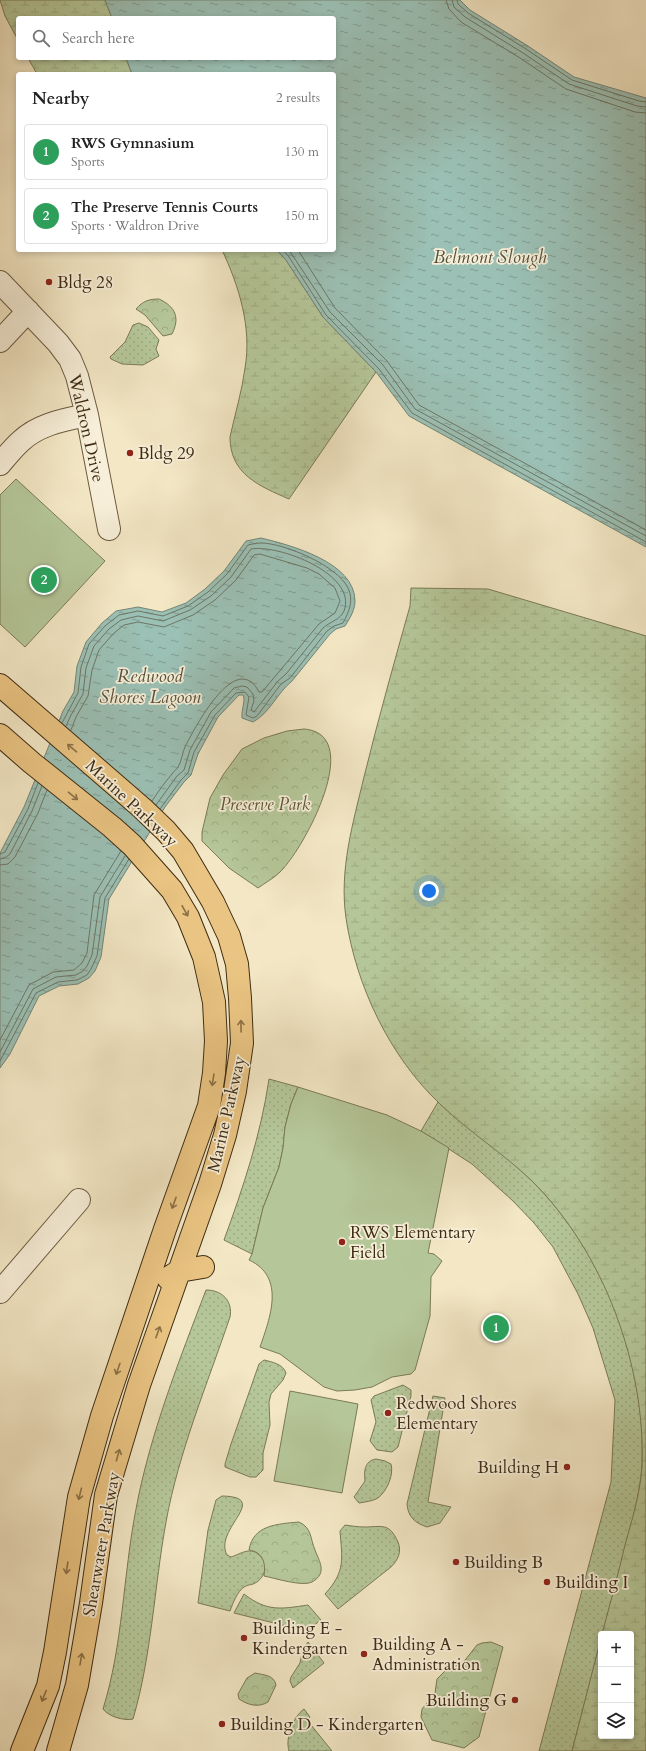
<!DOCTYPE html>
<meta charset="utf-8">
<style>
:root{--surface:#fff;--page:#f6f6f6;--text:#222;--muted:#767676;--line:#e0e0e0;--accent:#8f2418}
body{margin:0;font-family:Cardo,serif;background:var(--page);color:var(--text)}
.controls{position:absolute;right:12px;bottom:12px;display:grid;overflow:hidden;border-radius:4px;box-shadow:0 2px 6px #0003}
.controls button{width:36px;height:36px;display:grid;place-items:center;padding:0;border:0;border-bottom:1px solid var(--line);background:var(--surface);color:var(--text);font:20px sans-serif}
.you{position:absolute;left:429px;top:891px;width:14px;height:14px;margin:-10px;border:3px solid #fff;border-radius:50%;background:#1a73e8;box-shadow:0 0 0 6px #1a73e833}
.badge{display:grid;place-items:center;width:26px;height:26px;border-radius:50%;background:var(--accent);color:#fff;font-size:13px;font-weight:700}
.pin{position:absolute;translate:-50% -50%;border:2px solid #fff;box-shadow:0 1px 4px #0006}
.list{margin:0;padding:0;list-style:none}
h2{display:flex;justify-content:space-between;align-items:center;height:52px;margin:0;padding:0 16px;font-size:17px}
h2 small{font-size:13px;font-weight:400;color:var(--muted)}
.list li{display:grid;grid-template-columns:26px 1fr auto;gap:12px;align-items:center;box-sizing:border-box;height:56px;margin:0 8px 8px;padding:0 8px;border:1px solid var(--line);border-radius:4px}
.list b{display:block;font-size:15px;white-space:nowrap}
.list p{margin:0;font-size:13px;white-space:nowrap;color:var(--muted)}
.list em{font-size:13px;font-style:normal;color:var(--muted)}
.icon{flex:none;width:22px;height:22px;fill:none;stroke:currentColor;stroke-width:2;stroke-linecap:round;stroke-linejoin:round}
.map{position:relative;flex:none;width:646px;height:1751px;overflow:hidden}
.search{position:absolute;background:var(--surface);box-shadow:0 2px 6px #0003;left:16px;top:16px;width:320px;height:44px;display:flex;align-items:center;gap:10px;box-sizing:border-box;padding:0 14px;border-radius:4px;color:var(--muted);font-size:15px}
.panel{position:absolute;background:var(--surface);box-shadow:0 2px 6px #0003;left:16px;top:72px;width:320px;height:180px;border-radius:4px}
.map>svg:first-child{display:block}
</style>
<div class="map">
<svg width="646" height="1751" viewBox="0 0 646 1751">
<defs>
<pattern id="grass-dots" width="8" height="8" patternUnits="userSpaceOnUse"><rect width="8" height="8" fill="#b5c799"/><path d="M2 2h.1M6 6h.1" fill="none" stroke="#9dab83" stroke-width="1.8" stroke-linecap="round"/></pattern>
<pattern id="forest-crowns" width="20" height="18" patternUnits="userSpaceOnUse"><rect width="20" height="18" fill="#b5c799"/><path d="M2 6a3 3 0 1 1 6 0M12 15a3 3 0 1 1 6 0" fill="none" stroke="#9dab83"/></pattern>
<pattern id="wetland-marsh" width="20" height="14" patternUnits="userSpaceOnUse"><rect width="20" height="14" fill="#b5c799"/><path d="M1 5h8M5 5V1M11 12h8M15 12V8" fill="none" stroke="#9dab83"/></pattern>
<pattern id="water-ripples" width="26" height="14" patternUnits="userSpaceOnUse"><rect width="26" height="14" fill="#9bc0b5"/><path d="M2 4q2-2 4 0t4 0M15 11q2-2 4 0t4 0" fill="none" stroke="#809c92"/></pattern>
</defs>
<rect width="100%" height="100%" fill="#f3e7c5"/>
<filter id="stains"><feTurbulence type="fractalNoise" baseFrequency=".005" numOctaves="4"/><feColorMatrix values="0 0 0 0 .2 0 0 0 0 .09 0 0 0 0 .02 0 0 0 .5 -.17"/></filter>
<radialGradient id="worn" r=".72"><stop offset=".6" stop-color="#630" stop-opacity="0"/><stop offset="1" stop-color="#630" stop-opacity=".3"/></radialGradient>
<!-- grass -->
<path fill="url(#grass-dots)" stroke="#7a7a56" d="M139,323L148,327L159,340L156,349L159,356L143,365L122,364L111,359L110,357L125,342L133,325Z
M269,1079L298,1087L291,1104L285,1127L283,1148L279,1167L263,1208L252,1254L224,1240C243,1188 261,1134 269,1079Z
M438,1102C470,1128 504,1153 533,1182C605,1255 646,1362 642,1465C641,1483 637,1501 633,1518L572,1751H539L611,1482L615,1400L593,1328L578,1294L553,1247L534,1223L513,1201L472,1164L421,1131Z
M206,1290C222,1290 233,1301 230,1317C207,1385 179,1451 166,1522C154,1588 152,1654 133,1719C125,1721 109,1717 103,1709C123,1645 123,1576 136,1509C150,1434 179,1361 206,1290Z
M264,1360C272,1362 283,1364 286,1373L283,1380L271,1394L269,1402L270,1425L263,1453V1470L256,1477H250L225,1467V1464L231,1444L259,1364Z
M403,1385L411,1390V1396L398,1447L392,1452L377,1450L370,1441L376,1422L371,1400L374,1396Z
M433,1396L445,1398L428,1502L451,1507L440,1523L427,1527C415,1523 408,1517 407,1504Z
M376,1459L385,1461L391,1464C394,1475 387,1491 378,1498C373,1501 365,1502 359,1503L354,1497L365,1481C364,1472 364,1461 376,1459Z
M222,1496C272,1497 213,1529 227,1555L231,1557C241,1554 251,1545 261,1557C269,1566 264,1580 253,1584C250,1585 247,1585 244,1587C237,1592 233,1603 230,1611L198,1603L208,1530L216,1500Z
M345,1525C352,1526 358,1527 364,1527C382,1527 389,1522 398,1542C402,1552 398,1560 391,1567L338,1609L325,1594C346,1571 342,1559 340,1531Z
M244,1594C267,1612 281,1609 308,1605L321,1620L309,1629L302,1630L234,1613Z
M308,1642L324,1663L293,1688L290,1681L291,1677L300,1663L303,1649Z
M304,1709L310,1717L307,1720L332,1751H289C285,1738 293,1717 304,1709Z"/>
<!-- forest -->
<path fill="url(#forest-crowns)" stroke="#7a7a56" d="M159,299C176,307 180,318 172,334L163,336L145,315L136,309C143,301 149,299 159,299Z
M304,729C366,734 304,849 280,872C274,878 265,883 258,888L229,868L202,841V832L210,798L223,775L242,749L264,738L287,731Z
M299,1522C312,1528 310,1538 315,1550C319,1561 328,1573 312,1582C303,1587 274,1578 264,1576C266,1563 263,1552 249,1550C253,1525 277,1524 299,1522Z
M491,1642L503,1647L479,1737L464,1748L432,1740L421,1717L422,1709L435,1693L437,1679L447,1669L462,1664L477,1645L482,1643Z
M255,1673C264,1675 274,1675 276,1685L268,1702C258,1708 248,1705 239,1699L238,1694L247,1678Z"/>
<!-- wetland -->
<path fill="url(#wetland-marsh)" stroke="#7a7a56" d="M0,0H105L112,18H18V40L5,16Z
M28,58H126L132,74H37Z
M222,250H277L286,260L323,317L376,372L289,499C259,486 230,474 230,437C235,414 242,391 245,368C252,328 239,286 222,250Z
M411,588L488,589L646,636V1751H572L601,1638V1736H631V1634H602C610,1604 618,1575 625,1545C632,1520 640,1494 642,1467C646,1367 604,1252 532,1181C503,1153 469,1132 440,1104C390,1057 356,986 346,918C339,870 353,823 364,777C378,720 394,663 410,606Z"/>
<!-- garden -->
<path fill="#b5c799" stroke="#7a7a56" d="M16,479L105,561L25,647L0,624V495Z
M298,1087L387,1115L421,1131L449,1148L428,1253L434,1254L442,1261L431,1277L430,1316L415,1370L411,1374L392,1377L372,1387L355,1390L337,1391L324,1387L280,1354L260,1347C270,1318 286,1277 249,1260L252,1254L263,1208L279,1167L283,1148L285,1127L291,1104Z
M290,1391L358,1404L342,1493L274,1481Z"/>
<!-- water -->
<path fill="url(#water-ripples)" stroke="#768575" d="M105,0H460L470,10L528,46L574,77L646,98V547L409,416L376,372L323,317L286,260L277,250H334V74H132L126,58H334V18H112Z
M261,538C290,545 355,562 355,601C355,610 350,618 345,626L336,629L330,634L292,681C277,693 270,713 253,722L242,718C241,710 246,700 243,695H239L218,717L198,754L191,775L184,782L165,807L109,899L101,957L95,971L89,978L78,984L59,986L39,996L10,1054L0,1068V853L24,807L63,711L74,692L77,666L86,642L102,623L116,611L138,607L162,612L186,603L205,589L224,571L246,541Z"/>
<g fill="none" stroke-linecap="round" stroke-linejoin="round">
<!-- shore -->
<path stroke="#6d7664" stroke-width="1" d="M446,0L449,9L461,22L520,58L566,89L635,112L646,113
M452,0L454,7L465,17L523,53L569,84L637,106L646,107
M457,0L458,4L468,13L526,49L572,80L639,101L646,102
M283,250L289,257L326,315L379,369L412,413L646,542
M289,250L330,312L383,365L415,409L646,536
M298,250L335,308L387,361L419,405L646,530
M62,723L78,693L81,667L89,644L105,626L119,615L138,611L163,616L188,606L208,592L227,574L248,545C252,544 257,543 261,543C284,543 338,566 348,588C354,600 349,612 343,623L334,626L327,631L290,678L281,684L257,716L253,718L246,715L249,697L245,692L236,693L215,715L194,752L188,773L181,780L160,809
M66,726L71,715L83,694L86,668L94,646L109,629L121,620L138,616L163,621L190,610L211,596L231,577L251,549C278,544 358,574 344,611C340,620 331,621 323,628L286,674L278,681L254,712L251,710L254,701L253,694L247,687L242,686L234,688L211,712L190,750L184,770L177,776L156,805
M71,730L76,717L88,696L92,670L99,650L113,634L124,625L138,622L164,627L193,615L215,600L236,580L254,555L260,554L307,568L319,574L335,588L340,601L335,613L319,624L262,692H259C236,648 194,729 185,747C182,753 182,761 178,767C177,769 174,771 172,774C165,782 158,792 152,801
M0,854L5,852L28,809L38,783
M0,859L5,858L10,854L32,811L42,786
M0,865L8,864L15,857L38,813L47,790
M0,1040L29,985L53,972L74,970L82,963L87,953L94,895L121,851
M0,1052L33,989L56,977L76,975L83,971L87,966L92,955L100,897L125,856
M0,1061L36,993L58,982L77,980L87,975L91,969L97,956L105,898L129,859"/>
<defs>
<path id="minor" d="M0,282L58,343L70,359L77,376L87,415L109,529
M0,341L28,311
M0,464C7,456 13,448 21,441C39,424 64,420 87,415
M0,1292L79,1200"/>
<path id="major" d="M0,685L142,808L166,831L183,851L213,902L229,936L237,964L240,998L242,1043L235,1091L225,1135L210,1184L139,1385L106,1495L91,1603L77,1685L58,1751
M0,735L32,763L112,827L132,845L172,890L188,917L204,957L214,1002L216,1041L214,1073L209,1106L165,1229L102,1416L79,1497L55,1652L48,1686L22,1751
M168,1278L179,1271L203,1267"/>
</defs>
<!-- minor casing -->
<use href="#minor" stroke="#6c5b40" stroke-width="24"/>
<!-- major casing -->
<use href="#major" stroke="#3f2c14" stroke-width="24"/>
<!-- minor -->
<use href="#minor" stroke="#f7efd9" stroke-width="22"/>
<!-- major -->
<use href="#major" stroke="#eac482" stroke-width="22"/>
</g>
<!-- one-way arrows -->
<defs><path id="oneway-shaft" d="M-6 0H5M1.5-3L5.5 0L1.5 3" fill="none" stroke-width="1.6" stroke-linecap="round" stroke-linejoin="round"/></defs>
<g stroke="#8c7046">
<use href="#oneway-shaft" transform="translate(72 748) rotate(-140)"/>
<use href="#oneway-shaft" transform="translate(73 796) rotate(39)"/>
<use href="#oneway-shaft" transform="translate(185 911) rotate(61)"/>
<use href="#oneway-shaft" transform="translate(241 1026) rotate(-91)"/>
<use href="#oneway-shaft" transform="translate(213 1080) rotate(99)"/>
<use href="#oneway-shaft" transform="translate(174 1203) rotate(110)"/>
<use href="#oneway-shaft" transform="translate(158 1332) rotate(-70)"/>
<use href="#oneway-shaft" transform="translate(118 1369) rotate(109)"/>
<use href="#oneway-shaft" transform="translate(118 1455) rotate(-74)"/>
<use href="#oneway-shaft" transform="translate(80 1494) rotate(104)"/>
<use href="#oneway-shaft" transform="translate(67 1568) rotate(98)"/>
<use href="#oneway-shaft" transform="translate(81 1659) rotate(-80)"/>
<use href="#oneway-shaft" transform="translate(44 1696) rotate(112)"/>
</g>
<!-- markers -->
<g fill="#8f2418" stroke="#f7efd9" stroke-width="1.5">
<circle cx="49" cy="282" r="4"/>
<circle cx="130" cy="453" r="4"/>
<circle cx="342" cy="1242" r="4"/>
<circle cx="388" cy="1413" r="4"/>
<circle cx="567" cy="1467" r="4"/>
<circle cx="456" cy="1562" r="4"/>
<circle cx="547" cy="1582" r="4"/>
<circle cx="244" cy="1638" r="4"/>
<circle cx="364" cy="1654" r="4"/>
<circle cx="515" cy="1700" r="4"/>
<circle cx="222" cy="1724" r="4"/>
</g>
<g text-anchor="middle" stroke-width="3.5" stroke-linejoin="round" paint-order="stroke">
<!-- poi labels -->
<g font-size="17" fill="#3f2c14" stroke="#f7efd9" text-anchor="start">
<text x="57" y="288">Bldg 28</text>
<text x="138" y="459">Bldg 29</text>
<text x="350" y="1238">RWS Elementary<tspan x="350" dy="20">Field</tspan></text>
<text x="396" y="1409">Redwood Shores<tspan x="396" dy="20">Elementary</tspan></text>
<text x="559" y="1473" text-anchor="end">Building H</text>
<text x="464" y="1568">Building B</text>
<text x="555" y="1588">Building I</text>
<text x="252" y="1634">Building E -<tspan x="252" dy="20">Kindergarten</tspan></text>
<text x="372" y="1650">Building A -<tspan x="372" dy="20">Administration</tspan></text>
<text x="507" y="1706" text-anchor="end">Building G</text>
<text x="230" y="1730">Building D - Kindergarten</text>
</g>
<!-- street labels -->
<g font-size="17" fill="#3f2c14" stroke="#f7efd9">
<text transform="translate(87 428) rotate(77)" y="6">Waldron Drive</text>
<text transform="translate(132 803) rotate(43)" y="6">Marine Parkway</text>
<text transform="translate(226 1114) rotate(-77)" y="6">Marine Parkway</text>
<text transform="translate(101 1544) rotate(-80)" y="6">Shearwater Parkway</text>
</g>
<!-- park labels -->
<g font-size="17" font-style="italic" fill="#5c5335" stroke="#f7efd9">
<text x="265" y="810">Preserve Park</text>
</g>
<!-- water labels -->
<g font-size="18" font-style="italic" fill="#56513c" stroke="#f7efd9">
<text x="490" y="263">Belmont Slough</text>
<text x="150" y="682">Redwood<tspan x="150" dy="21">Shores Lagoon</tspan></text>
</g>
</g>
<rect width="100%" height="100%" filter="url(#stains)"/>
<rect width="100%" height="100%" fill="url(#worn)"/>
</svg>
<div class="controls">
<button>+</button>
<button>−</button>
<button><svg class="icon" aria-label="layers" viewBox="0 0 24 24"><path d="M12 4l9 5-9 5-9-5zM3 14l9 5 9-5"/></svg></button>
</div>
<div class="you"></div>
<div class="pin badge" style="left:496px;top:1328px;background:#2e9e5b">1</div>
<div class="pin badge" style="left:44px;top:580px;background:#2e9e5b">2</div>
<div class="search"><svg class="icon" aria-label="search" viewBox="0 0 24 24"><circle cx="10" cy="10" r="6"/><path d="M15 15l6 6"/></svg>Search here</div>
<section class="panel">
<h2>Nearby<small>2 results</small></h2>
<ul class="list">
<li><span class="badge" style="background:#2e9e5b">1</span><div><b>RWS Gymnasium</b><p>Sports</p></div><em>130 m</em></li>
<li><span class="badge" style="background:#2e9e5b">2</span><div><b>The Preserve Tennis Courts</b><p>Sports · Waldron Drive</p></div><em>150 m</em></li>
</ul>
</section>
</div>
